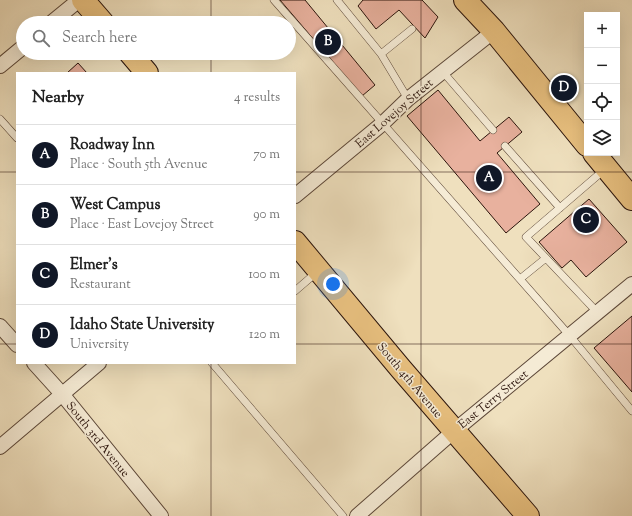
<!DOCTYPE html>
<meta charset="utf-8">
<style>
:root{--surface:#fff;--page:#f2f2f2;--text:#222;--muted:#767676;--line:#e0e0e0;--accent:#111827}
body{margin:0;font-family:"Sorts Mill Goudy",serif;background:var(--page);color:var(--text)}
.controls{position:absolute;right:12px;top:12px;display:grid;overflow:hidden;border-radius:0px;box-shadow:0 4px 16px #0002}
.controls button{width:36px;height:36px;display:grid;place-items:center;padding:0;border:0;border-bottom:1px solid var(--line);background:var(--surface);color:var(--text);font:20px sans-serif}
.you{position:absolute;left:333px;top:284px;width:14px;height:14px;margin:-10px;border:3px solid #fff;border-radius:50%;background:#1a73e8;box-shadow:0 0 0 6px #1a73e833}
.badge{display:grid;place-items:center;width:26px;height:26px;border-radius:50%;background:var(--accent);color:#fff;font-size:13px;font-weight:700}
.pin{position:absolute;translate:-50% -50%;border:2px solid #fff;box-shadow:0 1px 4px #0006}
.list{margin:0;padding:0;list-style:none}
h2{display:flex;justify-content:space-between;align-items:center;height:52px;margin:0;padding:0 16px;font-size:17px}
h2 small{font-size:13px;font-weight:400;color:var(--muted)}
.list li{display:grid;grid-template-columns:26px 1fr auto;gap:12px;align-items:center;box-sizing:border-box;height:60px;padding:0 16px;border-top:1px solid var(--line)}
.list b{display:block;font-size:15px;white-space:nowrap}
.list p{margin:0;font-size:13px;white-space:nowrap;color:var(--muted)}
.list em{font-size:13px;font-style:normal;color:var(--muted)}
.icon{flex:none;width:22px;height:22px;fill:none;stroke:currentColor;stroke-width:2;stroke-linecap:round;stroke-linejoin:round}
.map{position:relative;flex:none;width:632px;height:516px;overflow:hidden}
.search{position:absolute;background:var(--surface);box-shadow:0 4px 16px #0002;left:16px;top:16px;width:280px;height:44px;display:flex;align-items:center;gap:10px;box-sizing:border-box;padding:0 14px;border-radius:22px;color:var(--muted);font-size:15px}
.panel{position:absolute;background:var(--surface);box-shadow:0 4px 16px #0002;left:16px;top:72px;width:280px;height:292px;border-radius:0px}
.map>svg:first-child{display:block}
</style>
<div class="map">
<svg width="632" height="516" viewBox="0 0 632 516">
<rect width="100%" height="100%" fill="#efe0be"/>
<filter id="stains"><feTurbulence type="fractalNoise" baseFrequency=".005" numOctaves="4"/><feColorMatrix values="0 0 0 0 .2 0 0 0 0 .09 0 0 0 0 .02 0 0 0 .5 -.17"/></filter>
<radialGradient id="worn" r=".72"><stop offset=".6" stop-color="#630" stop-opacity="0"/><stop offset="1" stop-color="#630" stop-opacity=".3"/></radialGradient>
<!-- building -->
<path fill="#e8b19e" stroke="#2b140c" d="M280,0H305L375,85L362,96Z
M363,0H422L438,17L425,38L399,10L376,29L358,6Z
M78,63L87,73H67Z
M438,90L480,141L509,117L522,132L497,153L540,204L506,233L407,116Z
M589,199L627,242L586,277L571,260L562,268L539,242Z
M632,316V392L594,348Z"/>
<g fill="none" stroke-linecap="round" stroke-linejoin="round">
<defs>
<path id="service" d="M274,0L570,336L632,411
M337,0L381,54L408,99
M381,54L412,29
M443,72L493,130
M0,119L17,138
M505,146L560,208
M520,279L546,258
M295,291L317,272
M598,313L526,237L604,170
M212,363L343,516"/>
<path id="minor" d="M51,23L79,0
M0,66L23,47
M295,196L382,124L408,99L494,31
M0,326L17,345
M34,363L62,394L161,516
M0,447L99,363
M357,516L454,431L632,284"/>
<path id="primary" d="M83,0L103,23
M465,0L494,31L587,145
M130,53L147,73
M594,153L632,199
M295,242L401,369L528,516"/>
</defs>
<!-- service casing -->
<use href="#service" stroke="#5c4738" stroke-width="8"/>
<!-- minor casing -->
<use href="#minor" stroke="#5c4738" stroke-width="16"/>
<!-- primary casing -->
<use href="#primary" stroke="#2b140c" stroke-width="24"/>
<!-- service -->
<use href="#service" stroke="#f5ebd5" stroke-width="7"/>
<!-- minor -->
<use href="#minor" stroke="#f5ebd5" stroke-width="14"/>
<!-- primary -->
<use href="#primary" stroke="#e8c07f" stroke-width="22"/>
</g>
<!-- grid -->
<path fill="none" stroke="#2b140c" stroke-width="1" stroke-opacity="0.55" d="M211,0V23M421,0V516M211,53V73M0,172H17M295,172H632M0,344H17M295,344H632M211,363V516"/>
<g text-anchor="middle" stroke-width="3" stroke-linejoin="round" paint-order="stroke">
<!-- street labels -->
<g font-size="12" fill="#2b140c" stroke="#f5ebd5">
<text transform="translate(394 113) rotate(-41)" y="4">East Lovejoy Street</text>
<text transform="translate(410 380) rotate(50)" y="4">South 4th Avenue</text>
<text transform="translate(493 399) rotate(-39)" y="4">East Terry Street</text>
<text transform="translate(98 439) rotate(51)" y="4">South 3rd Avenue</text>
</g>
</g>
<rect width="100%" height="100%" filter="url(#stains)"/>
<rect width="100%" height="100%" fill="url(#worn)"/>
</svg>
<div class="controls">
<button>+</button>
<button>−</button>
<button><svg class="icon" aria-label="locate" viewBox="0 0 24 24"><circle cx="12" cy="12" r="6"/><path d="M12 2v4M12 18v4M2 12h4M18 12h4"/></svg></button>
<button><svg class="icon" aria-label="layers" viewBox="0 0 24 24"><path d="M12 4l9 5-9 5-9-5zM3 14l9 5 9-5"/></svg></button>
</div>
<div class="you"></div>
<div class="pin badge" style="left:489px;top:178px">A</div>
<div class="pin badge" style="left:328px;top:42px">B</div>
<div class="pin badge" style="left:586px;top:220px">C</div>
<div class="pin badge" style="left:564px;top:88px">D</div>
<div class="search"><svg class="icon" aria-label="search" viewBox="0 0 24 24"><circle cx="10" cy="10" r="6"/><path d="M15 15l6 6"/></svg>Search here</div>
<section class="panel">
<h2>Nearby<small>4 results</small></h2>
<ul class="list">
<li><span class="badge">A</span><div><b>Roadway Inn</b><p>Place · South 5th Avenue</p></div><em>70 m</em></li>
<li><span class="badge">B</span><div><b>West Campus</b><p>Place · East Lovejoy Street</p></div><em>90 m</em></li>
<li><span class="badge">C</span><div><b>Elmer's</b><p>Restaurant</p></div><em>100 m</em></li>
<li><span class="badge">D</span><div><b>Idaho State University</b><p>University</p></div><em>120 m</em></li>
</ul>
</section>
</div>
